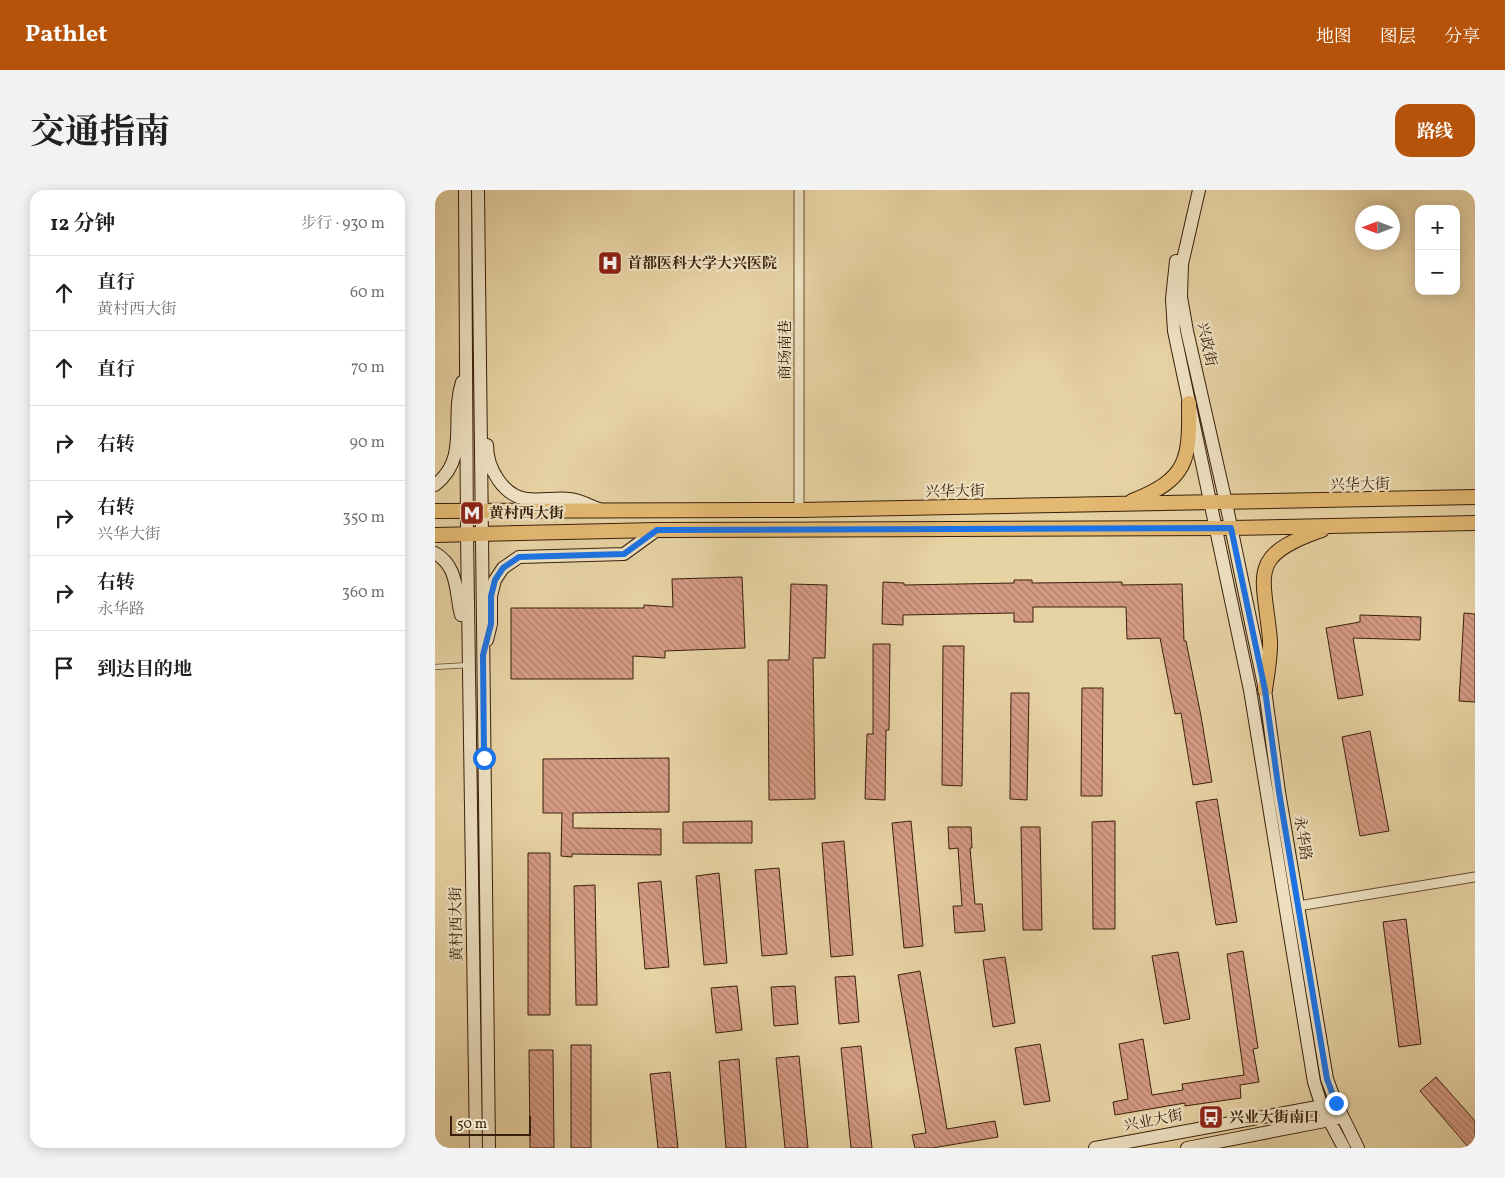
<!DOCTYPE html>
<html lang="zh">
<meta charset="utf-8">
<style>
:root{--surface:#fff;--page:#f2f2f2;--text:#202124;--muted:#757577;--line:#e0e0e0;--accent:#b45309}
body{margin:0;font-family:Vollkorn,"Noto Serif SC",serif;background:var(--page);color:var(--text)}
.controls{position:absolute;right:15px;top:15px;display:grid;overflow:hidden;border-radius:10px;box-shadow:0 2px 12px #0003}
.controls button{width:45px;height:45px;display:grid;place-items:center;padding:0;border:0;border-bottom:1px solid var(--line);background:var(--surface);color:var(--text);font:25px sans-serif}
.compass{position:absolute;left:920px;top:15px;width:45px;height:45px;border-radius:50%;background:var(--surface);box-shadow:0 2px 12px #0003;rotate:270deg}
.scale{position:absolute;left:15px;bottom:12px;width:81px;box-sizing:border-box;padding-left:5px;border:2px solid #39200b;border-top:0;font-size:14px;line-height:18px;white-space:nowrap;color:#39200b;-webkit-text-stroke:4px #efe2c3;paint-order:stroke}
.stop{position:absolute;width:15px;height:15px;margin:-11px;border:4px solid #1a73e8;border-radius:50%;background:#fff}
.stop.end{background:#1a73e8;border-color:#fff;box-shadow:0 1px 5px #0008}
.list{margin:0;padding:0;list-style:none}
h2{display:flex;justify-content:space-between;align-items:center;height:65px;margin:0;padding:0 20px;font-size:21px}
h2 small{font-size:16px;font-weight:400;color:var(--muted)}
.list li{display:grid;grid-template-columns:32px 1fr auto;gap:15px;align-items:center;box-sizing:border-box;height:75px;padding:0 20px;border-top:1px solid var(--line)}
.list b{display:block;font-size:19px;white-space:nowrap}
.list p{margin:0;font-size:16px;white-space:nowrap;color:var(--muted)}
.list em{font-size:16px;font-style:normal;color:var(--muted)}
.icon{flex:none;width:28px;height:28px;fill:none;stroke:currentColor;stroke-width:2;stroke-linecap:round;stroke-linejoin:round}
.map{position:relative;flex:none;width:1040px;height:958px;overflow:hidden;border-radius:15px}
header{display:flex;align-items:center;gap:30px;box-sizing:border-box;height:70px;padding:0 25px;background:var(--accent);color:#fff}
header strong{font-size:24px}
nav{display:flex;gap:28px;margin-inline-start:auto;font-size:18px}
.intro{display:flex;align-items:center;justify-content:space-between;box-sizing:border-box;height:120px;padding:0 30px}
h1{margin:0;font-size:35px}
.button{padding:12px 22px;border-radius:15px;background:var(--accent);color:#fff;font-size:18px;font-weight:700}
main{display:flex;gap:30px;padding:0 30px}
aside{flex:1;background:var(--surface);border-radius:15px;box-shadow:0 2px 12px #0003}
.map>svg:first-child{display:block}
</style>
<header>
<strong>Pathlet</strong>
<nav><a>地图</a><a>图层</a><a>分享</a></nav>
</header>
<div class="intro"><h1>交通指南</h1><a class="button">路线</a></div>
<main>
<aside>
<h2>12 分钟<small>步行 · 930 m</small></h2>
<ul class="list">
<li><svg class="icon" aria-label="ahead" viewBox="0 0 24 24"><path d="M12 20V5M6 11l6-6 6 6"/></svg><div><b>直行</b><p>黄村西大街</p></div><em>60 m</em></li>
<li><svg class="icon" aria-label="ahead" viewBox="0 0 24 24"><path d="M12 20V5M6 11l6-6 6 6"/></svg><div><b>直行</b></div><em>70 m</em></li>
<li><svg class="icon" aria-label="right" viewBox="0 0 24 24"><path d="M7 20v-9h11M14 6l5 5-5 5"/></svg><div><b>右转</b></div><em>90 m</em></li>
<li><svg class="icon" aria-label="right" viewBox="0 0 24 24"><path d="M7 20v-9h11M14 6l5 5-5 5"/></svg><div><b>右转</b><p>兴华大街</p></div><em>350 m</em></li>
<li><svg class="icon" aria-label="right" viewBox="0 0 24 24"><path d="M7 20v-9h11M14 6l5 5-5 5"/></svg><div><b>右转</b><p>永华路</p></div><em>360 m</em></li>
<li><svg class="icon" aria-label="arrive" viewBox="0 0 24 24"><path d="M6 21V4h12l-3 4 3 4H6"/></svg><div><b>到达目的地</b></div></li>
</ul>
</aside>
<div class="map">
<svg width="1040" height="958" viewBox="0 0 1040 958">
<defs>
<pattern id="building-back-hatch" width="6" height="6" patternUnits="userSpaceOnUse" patternTransform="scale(1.25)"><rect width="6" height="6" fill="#d59a84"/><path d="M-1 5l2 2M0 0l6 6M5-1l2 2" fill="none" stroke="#ae7d6a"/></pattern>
</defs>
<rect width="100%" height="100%" fill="#e7d2a3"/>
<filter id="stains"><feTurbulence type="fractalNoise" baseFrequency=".004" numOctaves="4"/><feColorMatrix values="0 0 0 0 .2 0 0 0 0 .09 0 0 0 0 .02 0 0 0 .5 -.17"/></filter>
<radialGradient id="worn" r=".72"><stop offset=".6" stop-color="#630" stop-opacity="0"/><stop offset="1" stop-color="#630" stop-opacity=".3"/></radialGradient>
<!-- building -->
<path fill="url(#building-back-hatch)" stroke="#39200b" d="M307,387L310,458L230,461V468L198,466V489H76V418H209V415L238,417L237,389Z
M579,390H597V393L687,392V395L747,394L749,451H751L766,526L777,592L758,595L746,523L740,524L725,448L692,449L691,417H598V432H579V423L468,425V435L447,434L448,392L469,393V395L579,393Z
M356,394L392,395L390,468H378L380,609L334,610L333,470H354Z
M1029,423L1040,424V512L1024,511Z
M925,425L986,427L985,450L918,448L928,505L903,509L891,438L925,432Z
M438,454H455L454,540H451L450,610L430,609L432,544H438Z
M508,456H529L527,596L507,595Z
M647,498H668L667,606H646Z
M576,503H594L592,610L575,609Z
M935,541L954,641L925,646L907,547Z
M234,568V622L138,623V638L226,639V665L137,664V667L126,666L127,623H108V569Z
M782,609L802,732L781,735L761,612Z
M317,631V653H248V632Z
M476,631L488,756L469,758L457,633Z
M680,631V739H658L657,632Z
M513,637H536L537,658H535L540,714H547L550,741L520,743L518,716H527L523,658L514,659Z
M586,637H605L607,740H588Z
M409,651L418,765L396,767L387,653Z
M93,663H115V825H93Z
M344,678L352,764L327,766L320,680Z
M284,683L292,773L269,775L261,686Z
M226,691L234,777L210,779L203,693Z
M160,695L162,815H141L139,696Z
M971,729L986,854L964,857L948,732Z
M808,761L823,858L818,859L824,892L805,895L806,908L750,916V913L680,925L678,912L693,909L684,854L708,849L717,905L748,900L747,894L809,885L792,764Z
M743,762L755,829L729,834L717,766Z
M570,767L580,833L558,837L548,770Z
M485,781L512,939L560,931L563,947L497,958H480L477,945L491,943L463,785Z
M420,786L424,832L404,834L400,787Z
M302,796L307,840L281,843L276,798Z
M360,796L363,834L339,836L336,797Z
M605,854L615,911L589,915L580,858Z
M136,855H156V958H136Z
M426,856L437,958H416L406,858Z
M94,860H118L119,958H95Z
M364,866L373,958H350L341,868Z
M304,869L311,958H291L284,871Z
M235,882L243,958H223L215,884Z
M1001,887L1040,931V958H1034L985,901Z"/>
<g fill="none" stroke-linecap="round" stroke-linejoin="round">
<defs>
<path id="lane" d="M0,477L34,475"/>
<path id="street" d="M364,0V320
M863,716L1040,687"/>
<path id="secondary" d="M30,0L32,345L41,958
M43,0L54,958
M764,0L747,74L746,107L752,141L791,313L830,500L844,602L892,889L901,913L923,958
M741,71L737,109L739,141L815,500L879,892L887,917L909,958
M52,255C52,278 68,306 92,309C106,311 121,307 135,309C145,310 155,316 164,319
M0,295C35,268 15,229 27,192
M0,363C24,377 20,402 26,425
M52,450L56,434V406L60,390L68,378L84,367L189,364L222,340
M660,958L893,915
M752,958L900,929"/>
<path id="primary" d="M697,311C753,289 755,270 754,213
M0,321L364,320L1040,307
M0,345L222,340L796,338L1040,333
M830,500C832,484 836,466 835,450C829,384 811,366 887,340"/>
</defs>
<!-- lane casing -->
<use href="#lane" stroke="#644c31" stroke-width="6"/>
<!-- street casing -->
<use href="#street" stroke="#644c31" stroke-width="11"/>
<!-- secondary casing -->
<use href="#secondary" stroke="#39200b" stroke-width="14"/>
<!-- primary casing -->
<use href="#primary" stroke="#39200b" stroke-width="16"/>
<!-- lane -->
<use href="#lane" stroke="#efe2c3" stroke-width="4.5"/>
<!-- street -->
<use href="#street" stroke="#efe2c3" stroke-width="9"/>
<!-- secondary -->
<use href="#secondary" stroke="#efe2c3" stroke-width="12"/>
<!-- primary -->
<use href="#primary" stroke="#e4b972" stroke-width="14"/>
</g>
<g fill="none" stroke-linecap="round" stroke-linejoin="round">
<!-- route -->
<path stroke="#1a73e8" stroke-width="6" d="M49,568L48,465L56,434V406L60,390L68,378L84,367L189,364L222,340L796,338L830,500L844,602L892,889L901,913"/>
</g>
<!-- icons -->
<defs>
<symbol id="hospital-square" viewBox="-11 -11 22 22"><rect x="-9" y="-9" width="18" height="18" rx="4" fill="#8f2418" stroke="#efe2c3"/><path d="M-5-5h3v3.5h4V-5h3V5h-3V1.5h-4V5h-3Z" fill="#fff"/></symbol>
<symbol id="metro-square" viewBox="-11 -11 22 22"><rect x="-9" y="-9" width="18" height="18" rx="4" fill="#8f2418" stroke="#efe2c3"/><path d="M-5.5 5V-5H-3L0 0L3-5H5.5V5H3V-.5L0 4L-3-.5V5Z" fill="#fff"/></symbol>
<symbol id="bus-square" viewBox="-11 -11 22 22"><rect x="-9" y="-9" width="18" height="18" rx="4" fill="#8f2418" stroke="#efe2c3"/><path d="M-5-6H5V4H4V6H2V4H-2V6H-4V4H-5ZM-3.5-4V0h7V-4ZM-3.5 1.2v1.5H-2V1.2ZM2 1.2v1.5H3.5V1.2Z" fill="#fff"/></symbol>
</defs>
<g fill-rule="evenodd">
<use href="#hospital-square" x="161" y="59" width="28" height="28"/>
<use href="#metro-square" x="23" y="309" width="28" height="28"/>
<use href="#bus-square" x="762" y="913" width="28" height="28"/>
</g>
<g text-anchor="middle" stroke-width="4.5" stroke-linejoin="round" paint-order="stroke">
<!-- poi labels -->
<g font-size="15" font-weight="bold" fill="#39200b" stroke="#efe2c3" text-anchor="start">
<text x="192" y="78">首都医科大学大兴医院</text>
<text x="54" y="328">黄村西大街</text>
<text x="794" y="932">兴业大街南口</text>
</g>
<!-- street labels -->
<g font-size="15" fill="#39200b" stroke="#efe2c3">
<text transform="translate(772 154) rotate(78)" y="5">兴政街</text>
<text transform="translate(350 160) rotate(-90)" y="5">商场南巷</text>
<text transform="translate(925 294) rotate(-1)" y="5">兴华大街</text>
<text transform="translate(520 301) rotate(-1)" y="5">兴华大街</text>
<text transform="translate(868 648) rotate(81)" y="5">永华路</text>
<text transform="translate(21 734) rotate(-91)" y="5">黄村西大街</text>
<text transform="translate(718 930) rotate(-11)" y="5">兴业大街</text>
</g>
</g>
<rect width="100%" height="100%" filter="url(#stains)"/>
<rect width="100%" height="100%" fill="url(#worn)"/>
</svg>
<div class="controls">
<button>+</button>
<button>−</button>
</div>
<svg class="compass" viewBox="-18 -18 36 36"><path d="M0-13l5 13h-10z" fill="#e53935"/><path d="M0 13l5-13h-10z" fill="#757577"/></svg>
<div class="scale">50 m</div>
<div class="stop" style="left:49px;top:568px"></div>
<div class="stop end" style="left:901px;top:913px"></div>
</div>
</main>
